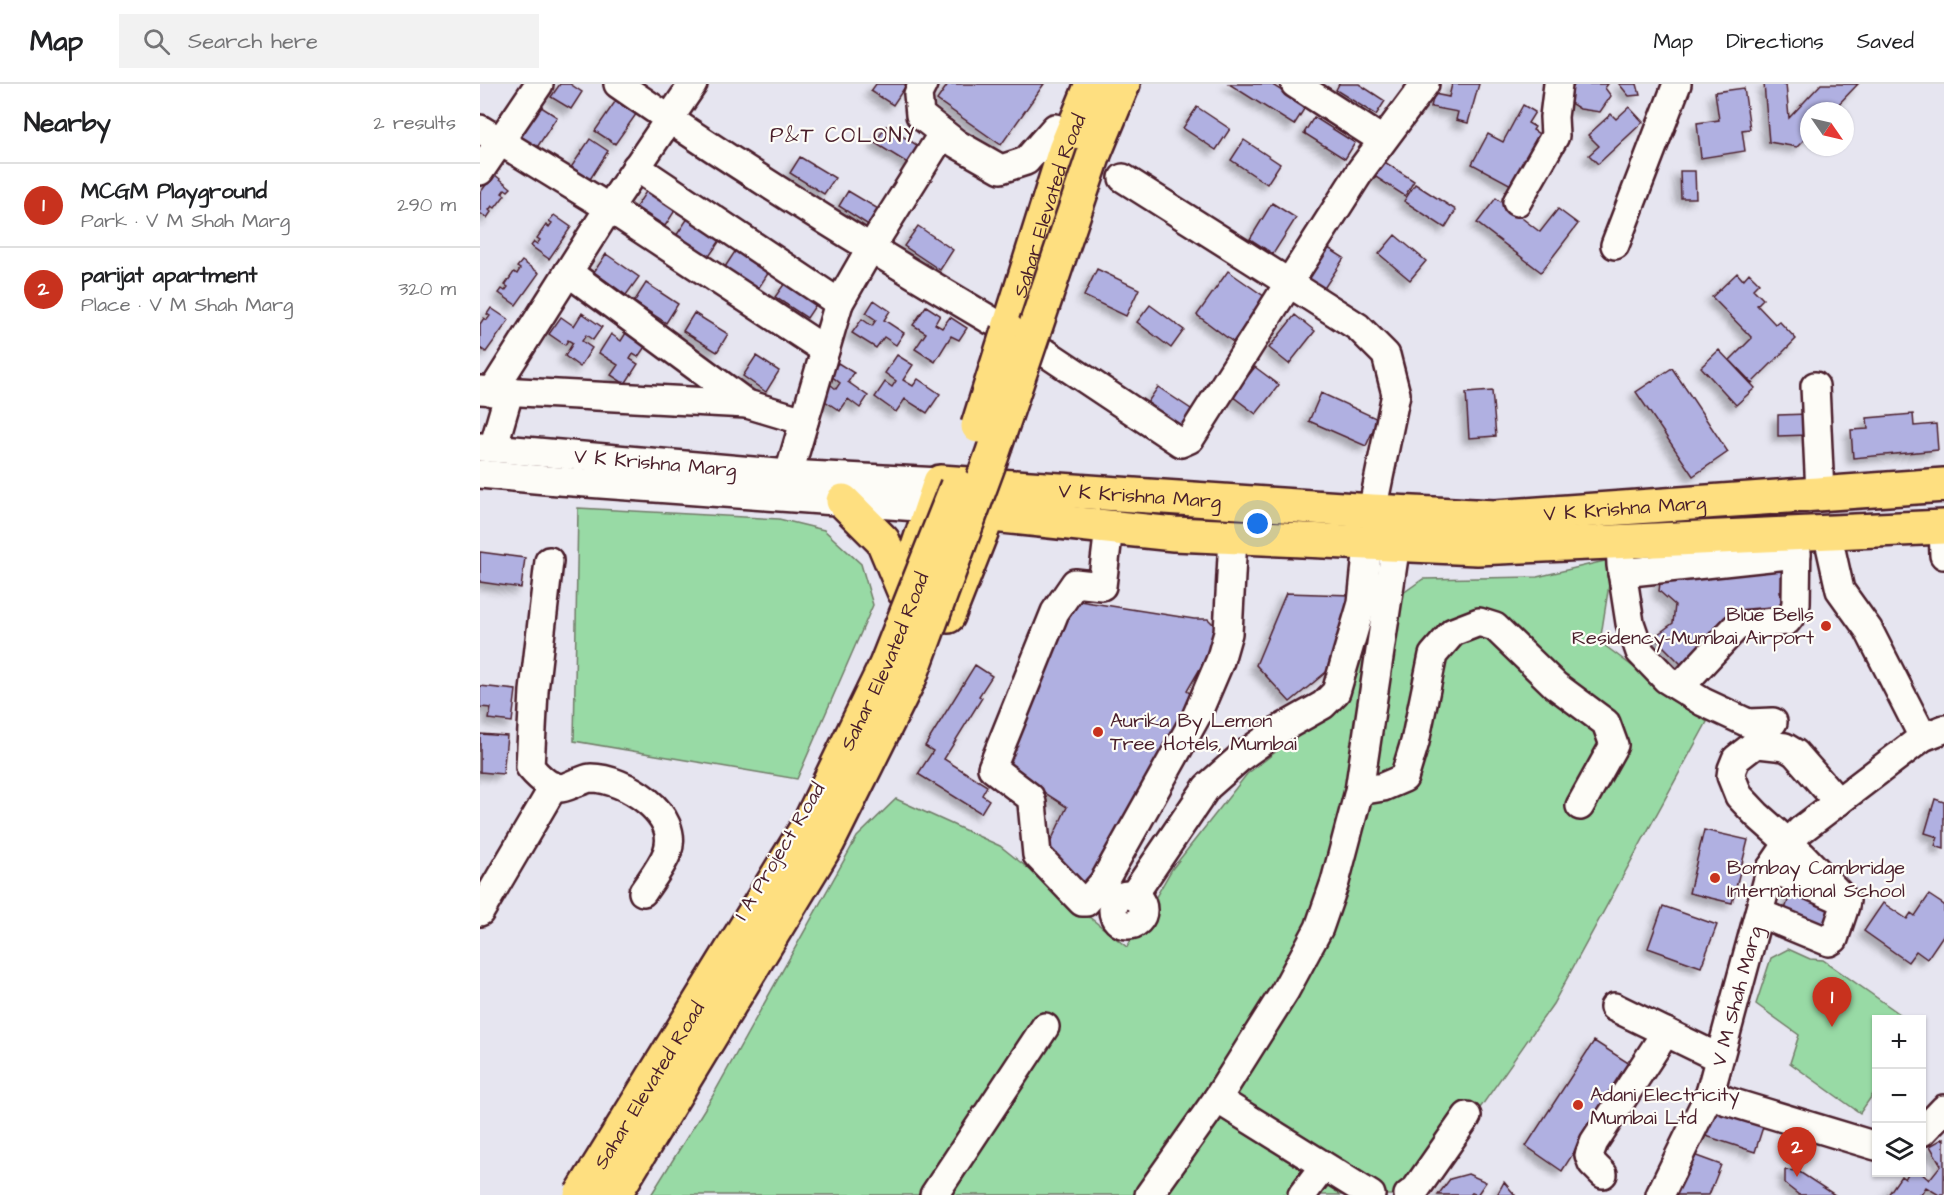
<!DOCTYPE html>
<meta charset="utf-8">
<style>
:root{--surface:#fff;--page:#f2f2f2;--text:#202124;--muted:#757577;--line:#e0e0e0;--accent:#c8321e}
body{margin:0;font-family:"Architects Daughter",sans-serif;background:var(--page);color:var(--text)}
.controls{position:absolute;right:18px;bottom:18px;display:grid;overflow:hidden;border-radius:0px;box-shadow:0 2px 4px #0004}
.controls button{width:54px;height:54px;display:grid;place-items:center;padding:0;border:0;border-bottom:2px solid var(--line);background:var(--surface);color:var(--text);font:30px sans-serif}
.compass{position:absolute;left:1320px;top:18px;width:54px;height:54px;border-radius:50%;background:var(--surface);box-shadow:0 2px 4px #0004;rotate:124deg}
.you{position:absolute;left:778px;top:440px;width:21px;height:21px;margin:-15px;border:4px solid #fff;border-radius:50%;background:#1a73e8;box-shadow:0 0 0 9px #1a73e833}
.badge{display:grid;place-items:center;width:39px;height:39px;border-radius:50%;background:var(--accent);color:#fff;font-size:20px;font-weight:700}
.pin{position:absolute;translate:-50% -50px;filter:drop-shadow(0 2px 3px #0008)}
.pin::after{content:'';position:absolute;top:32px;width:21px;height:18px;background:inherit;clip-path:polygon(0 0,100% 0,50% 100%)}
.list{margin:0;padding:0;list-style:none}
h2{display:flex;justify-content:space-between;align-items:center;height:78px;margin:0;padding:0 24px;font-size:26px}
h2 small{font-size:20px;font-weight:400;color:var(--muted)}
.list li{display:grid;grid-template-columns:39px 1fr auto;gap:18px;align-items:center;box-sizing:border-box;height:84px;padding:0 24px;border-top:2px solid var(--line)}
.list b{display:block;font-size:22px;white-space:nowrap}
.list p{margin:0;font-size:20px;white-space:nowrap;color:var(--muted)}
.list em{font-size:20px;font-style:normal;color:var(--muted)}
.icon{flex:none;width:33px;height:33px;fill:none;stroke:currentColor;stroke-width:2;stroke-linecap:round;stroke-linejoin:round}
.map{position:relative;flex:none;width:1464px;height:1111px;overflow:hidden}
header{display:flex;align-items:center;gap:36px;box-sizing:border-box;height:84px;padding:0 30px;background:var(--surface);border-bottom:2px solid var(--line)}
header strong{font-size:28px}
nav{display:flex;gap:33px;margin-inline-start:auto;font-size:21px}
.search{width:420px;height:54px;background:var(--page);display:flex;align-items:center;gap:15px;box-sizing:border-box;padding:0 21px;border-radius:0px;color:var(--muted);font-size:22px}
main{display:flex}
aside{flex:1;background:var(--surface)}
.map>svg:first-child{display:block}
</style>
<header>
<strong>Map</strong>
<div class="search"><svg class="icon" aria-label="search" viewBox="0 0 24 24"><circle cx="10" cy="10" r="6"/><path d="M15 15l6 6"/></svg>Search here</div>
<nav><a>Map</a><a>Directions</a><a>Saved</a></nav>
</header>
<main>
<aside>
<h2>Nearby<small>2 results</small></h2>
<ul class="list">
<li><span class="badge">1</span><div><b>MCGM Playground</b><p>Park · V M Shah Marg</p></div><em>290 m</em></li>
<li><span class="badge">2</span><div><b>parijat apartment</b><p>Place · V M Shah Marg</p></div><em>320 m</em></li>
</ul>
</aside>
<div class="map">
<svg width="1464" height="1111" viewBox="0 0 1464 1111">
<defs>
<filter id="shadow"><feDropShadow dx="-5.5" dy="5.5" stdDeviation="3" flood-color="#0004"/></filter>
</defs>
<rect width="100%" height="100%" fill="#e6e5f0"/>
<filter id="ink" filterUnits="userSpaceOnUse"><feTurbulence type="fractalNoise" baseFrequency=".0167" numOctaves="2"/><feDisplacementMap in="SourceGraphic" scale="12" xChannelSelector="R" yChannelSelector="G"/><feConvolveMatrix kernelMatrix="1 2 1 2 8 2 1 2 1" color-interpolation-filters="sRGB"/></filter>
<g filter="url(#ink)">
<!-- green -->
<path fill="#98daa5" stroke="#717c68" stroke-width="1.5" d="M98,424L299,435L344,446L381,480L393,521L317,695L94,657Z
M1133,475L1120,558L1227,638L1073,920L939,1111H171L232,1013L377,753L416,715L520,762L647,863L692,785L767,690L860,618L882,519L916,514L943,495L1057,493Z
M1308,865L1330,875L1343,876L1427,935L1396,936V1006L1380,1029L1310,979L1319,951L1276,920L1291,874Z"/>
<!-- building -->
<path fill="#b0b0e1" stroke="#4a1f2b" stroke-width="1.5" filter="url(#shadow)" d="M80,0H90L102,8L91,25L71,13Z
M396,0H427L413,21L391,7Z
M468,0H564L521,61L457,16Z
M749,0H791L826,22L814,41Z
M859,0H879L905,17L896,31L856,6Z
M972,0H999L988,39L976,36L978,28L951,23L954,10L969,13Z
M1095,0H1128L1125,4L1131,12L1120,28L1100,25L1084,15Z
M1139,0H1157L1160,11L1149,12Z
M1284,0H1306L1309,34L1341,0H1378L1352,27H1329V51L1317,63L1289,58Z
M1264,4L1270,45L1262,46L1265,67L1221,74L1217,39L1239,36L1235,8Z
M137,15L157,29L135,60L115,47Z
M55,19L77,33L56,65L34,51Z
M1043,21L1055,28L1048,39L1055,43L1053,46L1061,51L1033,102L992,80L1008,50L1023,58Z
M717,23L750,45L736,66L703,44Z
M1149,23L1163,38L1118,80L1109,71L1119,62L1108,51L1131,30L1136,35Z
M834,33L875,59L865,75L824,49Z
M406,42L445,66L434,83L395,59Z
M110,55L128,67L107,100L88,88Z
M764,56L800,80L787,100L751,76Z
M894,71L934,97L925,112L885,86Z
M320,73L355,94L344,110L310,89Z
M1200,87H1215L1216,114H1201Z
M14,90L31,104L28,107L25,105L22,109L25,111L15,124L12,122L9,126L11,128L7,134L0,129V109Z
M935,100L976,126L965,144L924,117Z
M167,106L196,125L185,142L156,123Z
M368,107L400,126L390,142L359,122Z
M1016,114L1060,148L1078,125L1098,140L1061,188L997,139Z
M792,119L816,134L793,170L770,155Z
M74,131L91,143L69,175L51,162L54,158L57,160L60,156L57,154L66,141L69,143L72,139L69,137Z
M208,134L241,155L228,174L196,152Z
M438,142L473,166L460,186L424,162Z
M915,151L946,177L930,196L899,170Z
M842,160L864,174L843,206L821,192Z
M256,166L289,188L276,208L243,186Z
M126,170L159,193L146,211L114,188Z
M42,177L59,189L36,221L19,209L22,205L25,207L28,203L25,201L34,188L37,190L40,185L37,183Z
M617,185L659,205L646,232L604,212Z
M748,187L785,213L753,258L717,231Z
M1257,189L1263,196L1269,189L1279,199L1273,205L1283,215L1277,221L1295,240L1299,237L1316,255L1272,299L1250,276L1272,254L1232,213Z
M166,199L198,220L186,239L154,218Z
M305,199L337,219L327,234L295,213Z
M394,216L410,227L404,236L424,249L416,261L404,253L396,264L372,249L382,235L392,242L396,236L386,229Z
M670,221L704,246L691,264L657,238Z
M446,222L460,231L455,240L462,244L470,233L487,244L479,256L471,252L455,278L435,265L446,249L433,241Z
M11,224L29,236L6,268L0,264V240L4,234L7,236L10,232L7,230Z
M102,229L122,243L113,256L106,251L102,257L112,264L100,283L85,272L93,259L88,256L85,261L69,250L81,233L94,242Z
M214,229L248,250L237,268L203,247Z
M815,231L835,247L809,280L789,264Z
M149,244L169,257L158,273L153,270L150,275L158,280L145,300L131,291L138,281L119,269L131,250L141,257Z
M1239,266L1275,304L1256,321L1221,283Z
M417,271L433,281L423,296L433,302L438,295L460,310L447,329L425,315L416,328L395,313L405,298L412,303L416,297L405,289Z
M276,272L299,287L286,308L263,292Z
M358,279L374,289L368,298L388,312L380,324L368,315L360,327L336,311L346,297L356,305L360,299L350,291Z
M775,283L799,301L776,330L752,312Z
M1192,284L1248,368L1213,392L1156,308Z
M678,303L717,329L700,354L661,328Z
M1012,307L1016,352L989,354L986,309Z
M841,309L898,335L886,362L829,337Z
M1328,330V351L1298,352V331Z
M1433,330L1434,342L1456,340L1458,366L1373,374L1371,346L1388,345L1387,334Z
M0,468L45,474L41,504L0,498Z
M1306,481L1307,509L1300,508L1303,533L1256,537L1208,587L1174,553L1193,539L1195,521L1179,507L1181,491Z
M806,509L871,511L857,579L810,618L776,581Z
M593,516L714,535H728L736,543L735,559L707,607L719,616L609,805L563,774L587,723L520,680Z
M495,581L512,592L499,612L502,614L464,675L507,702L502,711L509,716L501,729L438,690L453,667L445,662Z
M0,602L36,606L32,638L9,635L11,624L0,623Z
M0,650L27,652L23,690L0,688Z
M1455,715L1464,718V765L1455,762L1458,753L1445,749Z
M1224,746L1268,756L1252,819L1209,809Z
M1315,796L1360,818L1347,854L1302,834Z
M1449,811L1464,821V850L1447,875L1436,867L1428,878L1384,847L1403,819L1427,835L1431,829L1435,832Z
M1183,822L1237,841L1221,883L1168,864Z
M1114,957L1150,980L1082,1087L1046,1062Z
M1231,1026L1283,1043L1275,1068L1223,1051Z
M1464,1054V1111H1459L1446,1103L1441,1111H1408L1421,1092L1425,1095L1429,1088H1440L1449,1096L1461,1081L1450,1062Z
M1211,1070L1241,1081L1229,1111H1194Z
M1305,1086L1318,1087L1355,1111H1319L1305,1100Z
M1305,1086L1318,1087L1355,1111H1319L1305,1100Z
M988,1090L1006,1098L997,1111L992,1109L990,1111H958L970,1095Z
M1024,1098L1035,1111H1017Z"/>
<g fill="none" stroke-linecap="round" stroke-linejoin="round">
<defs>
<g id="minor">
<path d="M138,0C259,84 385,162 512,237"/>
<path d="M443,0L438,10L440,31L477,60L521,85L546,77L575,44"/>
<path d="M815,0L902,56"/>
<path d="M0,45L129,124L345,266"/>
<path d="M156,83L359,219L304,406"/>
<path d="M0,87L59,0"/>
<path d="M1037,118L1075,52L1074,33L1078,0"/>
<path d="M1135,161L1197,0"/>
<path d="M88,188L267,320L324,337"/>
<path d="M359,219L390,165L463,49"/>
<path d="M566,269L701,359L710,355L809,199L643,94"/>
<path d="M1335,302L1340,409"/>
<path d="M0,306L267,320"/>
<path d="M12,308L129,124L213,0"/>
<path id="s1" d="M0,363L308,390L460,398"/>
<path d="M13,364L29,309"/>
<path d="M0,390L66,396L451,424"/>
<path d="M892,427L916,310L906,271L878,243L809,199L881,86L945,0"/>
<path d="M1463,443L1464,471"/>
<path d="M1347,448L1360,506L1388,545L1443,653"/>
<path d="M1140,457L1141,481L1150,539L1160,568L1186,595L1223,618L1268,639L1293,638"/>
<path d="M69,477L54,607L50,683C56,690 69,704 80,704C85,704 92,700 98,698C102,697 107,694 111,694C144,694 202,730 187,769C182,782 171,796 163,808"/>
<path d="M1142,489L1317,470"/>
<path d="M1200,603L1255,544L1260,541L1307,537L1313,529L1316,520L1317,450"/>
<path d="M879,707L903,703L924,694L935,658L953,571L973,548L999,538L1015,543L1075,601L1126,639L1134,661L1100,722"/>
<path d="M1358,718L1315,669L1305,663L1279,660L1274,661L1256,675L1252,685L1251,692L1259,712L1277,731L1323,772L1366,817"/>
<path d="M623,799L606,818H602L557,771L552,719L550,713L512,684L575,528L595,499L622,502L629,444"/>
<circle cx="648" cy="826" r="15"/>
<path d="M653,812L727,703L762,672L797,647L843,621L856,608L882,519L888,460"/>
<path d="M633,814L623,799L716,633L740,577L748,549L753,453"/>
<path d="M0,828L74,702"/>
<path d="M1279,829L1349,858L1354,855L1365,822L1362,816L1291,784"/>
<path d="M1134,923L1239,974"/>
<path d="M1230,1009L1247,1017L1396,1062"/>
<path d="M737,1015L891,1111"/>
<path d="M1442,1048L1464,1025"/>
<path d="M1123,1090L1112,1079L1109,1071L1114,1058L1186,948"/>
<path d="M454,1111L565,943"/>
<path d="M669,1111L737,1015L776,953L805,907L839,844L855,798L879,707L916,460"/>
<path d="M822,1111L843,1083"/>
<path d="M928,1111L936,1105L987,1032"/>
<path id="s2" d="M1180,1111L1230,1009L1291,784L1308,759L1321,746L1443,653L1464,645"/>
</g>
<g id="major">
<path d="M614,70L643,0"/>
<path id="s3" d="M528,247L585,66L612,0"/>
<path d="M363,417L403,457L424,507"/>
<path d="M464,426L694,450L997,464L1464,443"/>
<path id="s4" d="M437,466L460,398L892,427L1015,433L1464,401"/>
<path d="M468,532L515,413"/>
</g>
</defs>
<!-- minor casing -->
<use href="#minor" stroke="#4a1f2b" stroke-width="32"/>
<!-- major casing -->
<use href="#major" stroke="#4a1f2b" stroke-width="38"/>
<!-- minor -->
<use href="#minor" stroke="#fdfcf7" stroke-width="27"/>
<!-- major -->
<use href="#major" stroke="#fedf80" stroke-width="33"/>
<defs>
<g id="major-bridge">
<path d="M498,342L528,247"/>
<path id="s5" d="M101,1111L328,742L406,581L477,402"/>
<path d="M134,1111L348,758L430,593L512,371L614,70"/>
</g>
</defs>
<!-- major-bridge casing -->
<use href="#major-bridge" stroke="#4a1f2b" stroke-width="38" stroke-linecap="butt"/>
<!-- major-bridge -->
<use href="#major-bridge" stroke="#fedf80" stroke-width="33"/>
</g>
</g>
<!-- markers -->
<g fill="#c8321e" stroke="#fdfcf7" stroke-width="2">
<circle cx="1346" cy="542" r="6"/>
<circle cx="618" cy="648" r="6"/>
<circle cx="1235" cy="794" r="6"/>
<circle cx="1098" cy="1021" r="6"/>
</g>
<g text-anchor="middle" stroke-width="4.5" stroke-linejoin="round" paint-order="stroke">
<!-- street labels -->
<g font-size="20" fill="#4a1f2b" stroke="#fdfcf7">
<text dy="7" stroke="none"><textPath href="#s3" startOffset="132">Sahar Elevated Road</textPath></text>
<text dy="7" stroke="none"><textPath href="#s1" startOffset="176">V K Krishna Marg</textPath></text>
<text dy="7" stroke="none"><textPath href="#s4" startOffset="272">V K Krishna Marg</textPath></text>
<text dy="7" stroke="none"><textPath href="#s4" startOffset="758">V K Krishna Marg</textPath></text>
<text dy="7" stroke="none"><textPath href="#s5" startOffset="615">Sahar Elevated Road</textPath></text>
<text transform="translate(299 767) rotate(-59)" y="7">I A Project Road</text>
<text dy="7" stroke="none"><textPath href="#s2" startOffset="214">V M Shah Marg</textPath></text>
<text dy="7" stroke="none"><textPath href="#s5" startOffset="129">Sahar Elevated Road</textPath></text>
</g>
<!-- poi labels -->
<g font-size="20" fill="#4a1f2b" stroke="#fdfcf7" text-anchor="start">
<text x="1334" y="537" text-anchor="end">Blue Bells<tspan x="1334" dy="23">Residency-Mumbai Airport</tspan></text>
<text x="630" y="643">Aurika By Lemon<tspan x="630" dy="23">Tree Hotels, Mumbai</tspan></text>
<text x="1247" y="790">Bombay Cambridge<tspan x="1247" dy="23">International School</tspan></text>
<text x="1110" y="1017">Adani Electricity<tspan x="1110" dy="23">Mumbai Ltd</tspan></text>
</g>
<!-- neighbourhood labels -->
<g font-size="21" letter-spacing="1.5" fill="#4a1f2b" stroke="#fdfcf7">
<text x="363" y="58">P&amp;T COLONY</text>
</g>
</g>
</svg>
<div class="controls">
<button>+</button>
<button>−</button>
<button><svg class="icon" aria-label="layers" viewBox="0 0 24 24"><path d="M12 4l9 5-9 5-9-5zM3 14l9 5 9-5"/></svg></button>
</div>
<svg class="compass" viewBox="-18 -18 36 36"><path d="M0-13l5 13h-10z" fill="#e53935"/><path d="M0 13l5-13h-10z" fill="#757577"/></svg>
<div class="you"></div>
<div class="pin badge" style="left:1352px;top:943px">1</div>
<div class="pin badge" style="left:1317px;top:1093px">2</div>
</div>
</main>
